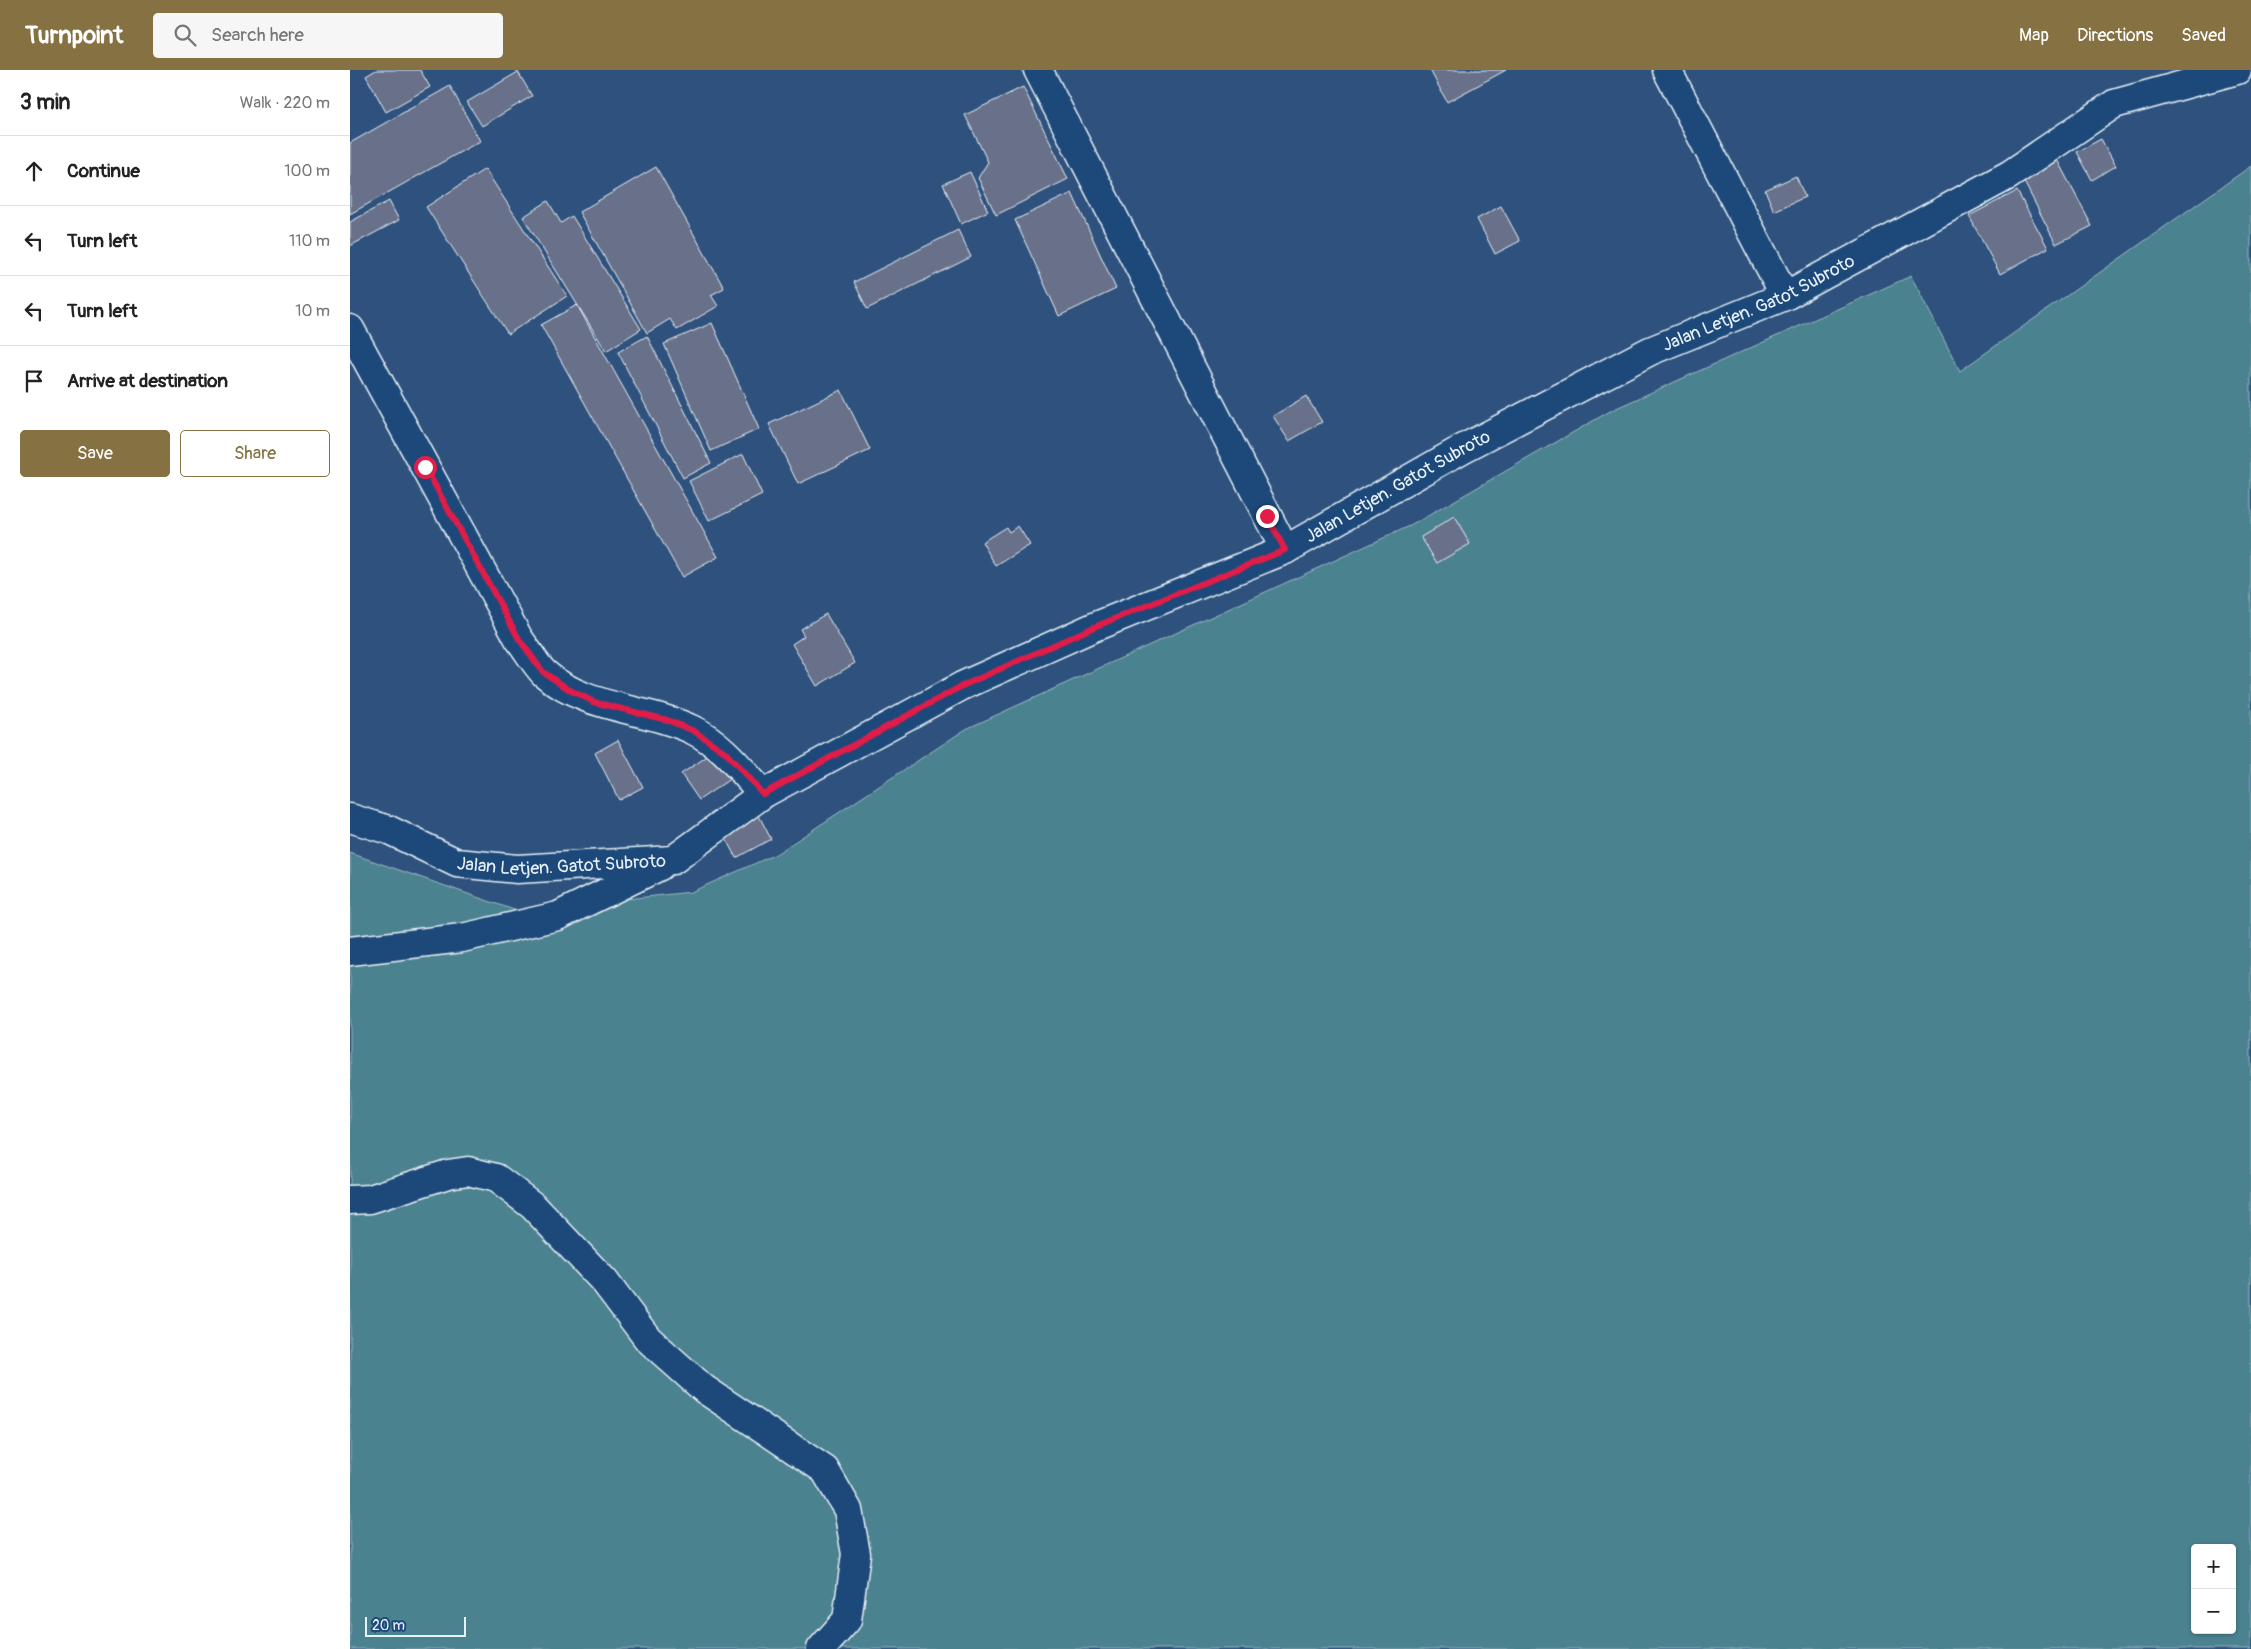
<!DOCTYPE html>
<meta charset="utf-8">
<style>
:root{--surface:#fff;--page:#f6f6f6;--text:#222;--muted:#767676;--line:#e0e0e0;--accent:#857141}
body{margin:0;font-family:Pangolin,sans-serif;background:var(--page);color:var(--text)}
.controls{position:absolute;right:15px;bottom:15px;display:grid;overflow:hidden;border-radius:5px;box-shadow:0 1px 4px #0004}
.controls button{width:45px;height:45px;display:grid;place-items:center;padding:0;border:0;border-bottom:1px solid var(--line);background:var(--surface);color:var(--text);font:25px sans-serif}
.scale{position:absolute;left:15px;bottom:12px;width:101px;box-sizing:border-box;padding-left:5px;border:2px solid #e8f1f8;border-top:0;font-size:14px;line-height:18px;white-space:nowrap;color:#e8f1f8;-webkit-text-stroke:4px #1f4a7a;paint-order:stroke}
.stop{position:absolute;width:15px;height:15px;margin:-11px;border:4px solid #e11d48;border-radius:50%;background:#fff}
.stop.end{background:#e11d48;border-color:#fff;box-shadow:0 1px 5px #0008}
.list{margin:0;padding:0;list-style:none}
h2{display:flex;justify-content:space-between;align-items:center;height:65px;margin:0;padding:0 20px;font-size:21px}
h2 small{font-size:16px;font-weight:400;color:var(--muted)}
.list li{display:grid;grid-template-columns:32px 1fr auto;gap:15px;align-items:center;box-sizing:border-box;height:70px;padding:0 20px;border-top:1px solid var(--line)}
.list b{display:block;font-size:19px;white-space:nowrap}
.list em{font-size:16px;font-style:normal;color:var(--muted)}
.actions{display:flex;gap:10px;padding:15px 20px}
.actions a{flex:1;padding:11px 0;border:1px solid var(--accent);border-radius:5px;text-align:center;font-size:18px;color:var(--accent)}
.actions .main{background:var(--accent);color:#fff}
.icon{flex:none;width:28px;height:28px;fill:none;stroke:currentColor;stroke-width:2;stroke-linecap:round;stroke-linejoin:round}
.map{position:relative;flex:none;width:1901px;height:1579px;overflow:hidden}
header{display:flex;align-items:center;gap:30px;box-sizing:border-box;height:70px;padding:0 25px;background:var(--accent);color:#fff}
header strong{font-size:24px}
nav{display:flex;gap:28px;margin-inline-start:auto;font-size:18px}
.search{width:350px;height:45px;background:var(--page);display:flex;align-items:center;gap:12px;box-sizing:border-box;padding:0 18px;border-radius:5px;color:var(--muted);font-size:19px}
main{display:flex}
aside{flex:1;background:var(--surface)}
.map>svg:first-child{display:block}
</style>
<header>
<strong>Turnpoint</strong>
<div class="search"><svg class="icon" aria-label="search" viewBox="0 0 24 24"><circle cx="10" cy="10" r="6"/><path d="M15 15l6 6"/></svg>Search here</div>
<nav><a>Map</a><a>Directions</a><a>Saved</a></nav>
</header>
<main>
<aside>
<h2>3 min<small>Walk · 220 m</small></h2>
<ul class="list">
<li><svg class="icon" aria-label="ahead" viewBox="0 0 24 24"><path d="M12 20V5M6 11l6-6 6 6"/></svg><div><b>Continue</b></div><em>100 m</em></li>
<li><svg class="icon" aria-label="left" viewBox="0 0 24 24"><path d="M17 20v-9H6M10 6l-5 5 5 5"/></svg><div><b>Turn left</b></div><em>110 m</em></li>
<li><svg class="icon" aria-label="left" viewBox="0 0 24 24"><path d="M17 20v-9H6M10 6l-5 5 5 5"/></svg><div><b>Turn left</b></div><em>10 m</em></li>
<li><svg class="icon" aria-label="arrive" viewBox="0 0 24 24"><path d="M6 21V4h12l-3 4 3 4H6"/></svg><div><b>Arrive at destination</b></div></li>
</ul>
<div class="actions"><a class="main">Save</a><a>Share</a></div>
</aside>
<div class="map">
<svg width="1901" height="1579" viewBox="0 0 1901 1579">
<rect width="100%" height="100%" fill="#2e527d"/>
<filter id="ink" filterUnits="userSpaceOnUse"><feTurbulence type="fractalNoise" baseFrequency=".02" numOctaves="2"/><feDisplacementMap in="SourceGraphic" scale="10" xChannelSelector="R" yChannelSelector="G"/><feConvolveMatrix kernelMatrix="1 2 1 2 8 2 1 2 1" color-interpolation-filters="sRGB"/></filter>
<g filter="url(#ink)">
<!-- green -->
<path fill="#4c828f" stroke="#9abac4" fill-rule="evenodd" d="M1901,96V1579H0V783L167,841L341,822L426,784L616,659L1062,455L1262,340L1561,206L1610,301ZM1845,1478H1882V1560H1845Z"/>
<!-- building -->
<path fill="#69718a" stroke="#e8f1f8" d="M26,0H70L80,17L36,42L16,6Z
M1080,0H1156L1097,32Z
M168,2L182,26L132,56L117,32Z
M100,16L130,71L0,144V73Z
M673,17L718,109L646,145L628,108L638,92L615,45Z
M1751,69L1766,96L1742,110L1727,82Z
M1705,86L1742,156L1706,174L1670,104Z
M306,97L374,218L361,225L368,236L327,260L320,249L297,263L229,142Z
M135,99L217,226L158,264L76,137Z
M620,102L638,141L611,154L593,114Z
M1446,106L1455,127L1424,141L1415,120Z
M1667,121L1698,178L1650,204L1619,146Z
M722,123L766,219L709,246L665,150Z
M39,131L49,150L0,176V152Z
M198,131L211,153L222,146L291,259L256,281L173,147Z
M1151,136L1170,171L1145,184L1127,149Z
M608,160L621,187L517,239L504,212Z
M227,235L368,487L332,507L191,255Z
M362,253L409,359L361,381L314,274Z
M297,266L361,393L333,408L268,282Z
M491,320L520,380L448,414L419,354Z
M956,326L972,352L939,371L923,346Z
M393,384L412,425L359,451L339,411Z
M1104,447L1120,474L1087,493L1071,467Z
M668,456L680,475L646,496L632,472L656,457L659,462Z
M476,544L505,593L467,616L442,574L454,566L450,559Z
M268,670L293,717L269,730L245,683Z
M362,683L380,709L349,730L331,704Z
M407,742L421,769L386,788L371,760Z"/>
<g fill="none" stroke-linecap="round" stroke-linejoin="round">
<defs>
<g id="minor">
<path d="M688,0L935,480"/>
<path d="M1317,0L1435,226"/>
<path d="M0,259L169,569C177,579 185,594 194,603C236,640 295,637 343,660C372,674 392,701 413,724"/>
<path id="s1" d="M0,748L39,760L107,793L167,799L323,790L413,724L612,616L744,557L935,480L1112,379L1300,281L1435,226L1659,105L1764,34L1887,0"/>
<path d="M0,881L112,868L208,846L310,796"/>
<path d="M0,1130L20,1129L98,1104L118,1101L146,1108L183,1136L255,1212L298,1269L354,1319L475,1400L498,1440L506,1484L497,1550L471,1579"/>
</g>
</defs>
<!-- minor casing -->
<use href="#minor" stroke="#e8f1f8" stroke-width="31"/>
<!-- minor -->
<use href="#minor" stroke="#1f4a7a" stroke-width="28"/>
</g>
</g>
<g fill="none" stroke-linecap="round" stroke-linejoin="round" filter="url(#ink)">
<!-- route -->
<path stroke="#e11d48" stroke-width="6" d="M75,397L169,569L193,602L220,620L244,632L317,650L344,661L375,682L413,724L612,616L744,557L935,480L917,446"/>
</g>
<g text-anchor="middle" stroke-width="4" stroke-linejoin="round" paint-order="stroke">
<!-- street labels -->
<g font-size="18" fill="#e8f1f8" stroke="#1f4a7a">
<text dy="6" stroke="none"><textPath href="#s1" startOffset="1556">Jalan Letjen. Gatot Subroto</textPath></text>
<text dy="6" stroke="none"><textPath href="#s1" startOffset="1151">Jalan Letjen. Gatot Subroto</textPath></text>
<text dy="6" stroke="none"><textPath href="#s1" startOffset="221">Jalan Letjen. Gatot Subroto</textPath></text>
</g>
</g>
</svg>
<div class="controls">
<button>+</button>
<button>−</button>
</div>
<div class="scale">20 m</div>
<div class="stop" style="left:75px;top:397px"></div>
<div class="stop end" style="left:917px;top:446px"></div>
</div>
</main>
